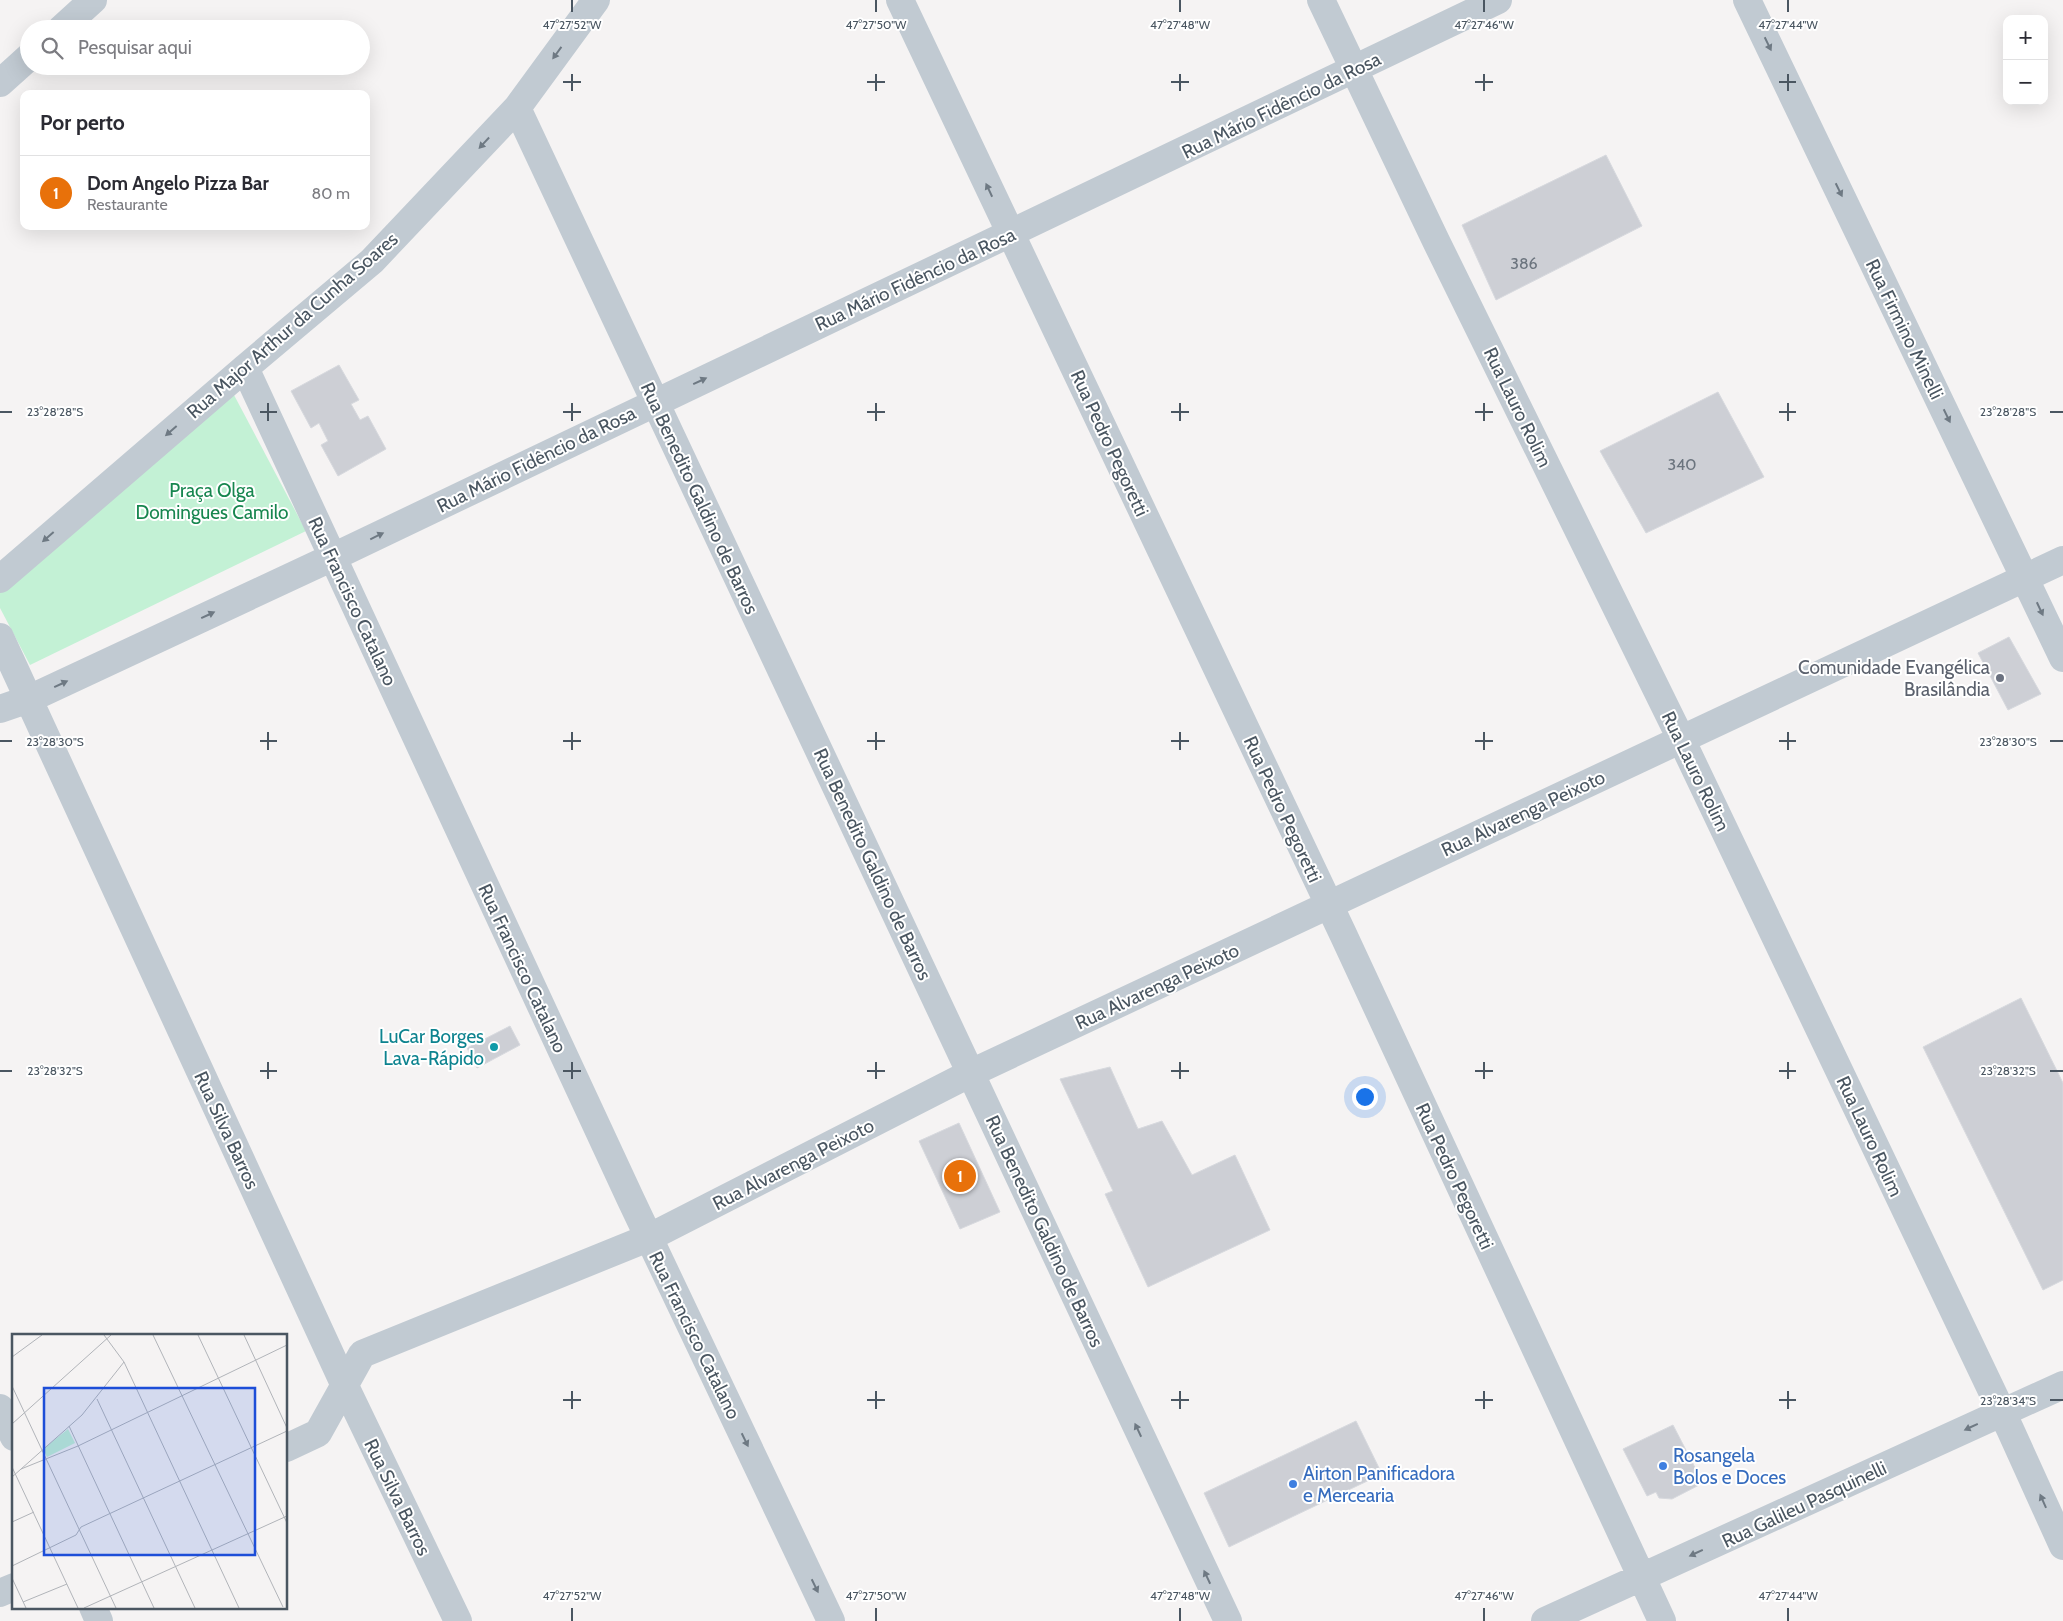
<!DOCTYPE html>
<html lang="pt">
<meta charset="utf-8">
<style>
:root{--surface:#fff;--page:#f2f2f3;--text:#2b2b33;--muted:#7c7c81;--line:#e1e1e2;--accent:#2563eb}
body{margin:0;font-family:Cabin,sans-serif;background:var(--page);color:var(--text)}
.controls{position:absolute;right:15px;top:15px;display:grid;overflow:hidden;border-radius:10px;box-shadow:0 5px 20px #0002}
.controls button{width:45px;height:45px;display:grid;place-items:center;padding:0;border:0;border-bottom:1px solid var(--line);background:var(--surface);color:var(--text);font:25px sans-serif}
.you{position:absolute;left:1364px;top:1096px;width:18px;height:18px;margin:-12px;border:4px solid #fff;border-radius:50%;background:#1a73e8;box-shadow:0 0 0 8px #1a73e833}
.badge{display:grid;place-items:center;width:32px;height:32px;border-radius:50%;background:var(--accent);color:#fff;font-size:16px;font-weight:700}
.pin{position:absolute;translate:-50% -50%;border:2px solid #fff;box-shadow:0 1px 5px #0006}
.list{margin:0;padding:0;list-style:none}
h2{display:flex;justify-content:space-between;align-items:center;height:65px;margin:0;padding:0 20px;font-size:21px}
h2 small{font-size:16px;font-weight:400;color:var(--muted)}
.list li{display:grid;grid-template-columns:32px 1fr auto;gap:15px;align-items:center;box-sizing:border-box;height:75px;padding:0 20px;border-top:1px solid var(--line)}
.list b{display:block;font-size:19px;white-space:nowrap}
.list p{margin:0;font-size:16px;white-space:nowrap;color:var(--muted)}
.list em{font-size:16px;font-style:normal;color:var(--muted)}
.icon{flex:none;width:28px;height:28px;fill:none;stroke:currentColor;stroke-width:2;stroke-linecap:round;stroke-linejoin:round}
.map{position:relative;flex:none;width:2063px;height:1621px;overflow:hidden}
.search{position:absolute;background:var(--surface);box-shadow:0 5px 20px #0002;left:20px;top:20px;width:350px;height:55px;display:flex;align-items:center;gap:12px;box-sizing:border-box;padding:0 18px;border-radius:28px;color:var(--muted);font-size:19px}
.panel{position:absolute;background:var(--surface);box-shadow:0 5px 20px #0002;left:20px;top:90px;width:350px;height:140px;border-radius:10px}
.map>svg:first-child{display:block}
</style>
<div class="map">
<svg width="2063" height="1621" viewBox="0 0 2063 1621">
<rect width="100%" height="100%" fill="#f5f3f3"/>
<!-- green -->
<path fill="#c3f1d5" d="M234,395L306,531L30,665L0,608V583Z"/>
<!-- building -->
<path fill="#cdcfd5" stroke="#d7d9de" d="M1606,155L1642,226L1496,300L1462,225Z
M339,365L359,400L351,404L360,420L368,416L386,449L338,476L321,445L328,441L319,423L311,428L291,391Z
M1718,392L1764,477L1646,533L1600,451Z
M2009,637L2041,694L2008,710L1978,653Z
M2021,998L2063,1083V1280L2043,1290L1923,1047Z
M510,1026L520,1045L477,1068L467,1048Z
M1110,1067L1138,1129L1162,1121L1192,1175L1235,1155L1270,1230L1148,1287L1105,1194L1113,1191L1060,1079Z
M959,1123L1000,1212L960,1229L919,1141Z
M1356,1421L1382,1474L1229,1547L1204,1493Z
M1673,1425L1703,1483L1672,1499L1659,1498L1656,1492L1647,1496L1623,1449Z"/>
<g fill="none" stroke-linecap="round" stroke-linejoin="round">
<!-- minor -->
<path stroke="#c1cad2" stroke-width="28" d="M900,0L1343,934L1662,1621
M1321,0L1436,241L1681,739L2010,1429L2063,1546
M1747,0L2063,658
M61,29L93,0
M0,83L29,57
M517,108L1228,1621
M245,368L631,1200L831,1621
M0,579L245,368L372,261L517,108L596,0
M0,637L345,1386L458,1621
M0,709L29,699L333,557L1498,0
M0,1408L14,1437
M286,1448L318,1433L362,1354L648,1238L971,1073L2063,560
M0,1593L14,1587
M93,1607L99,1621
M1545,1621L2063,1385"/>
</g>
<!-- one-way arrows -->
<defs><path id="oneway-solid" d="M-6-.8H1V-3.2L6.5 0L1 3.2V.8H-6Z" transform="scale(1.25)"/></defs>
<g fill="#6e7983">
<use href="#oneway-solid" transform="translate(1768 44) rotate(64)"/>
<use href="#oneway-solid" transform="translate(557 53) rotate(126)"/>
<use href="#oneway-solid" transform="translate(484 143) rotate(133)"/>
<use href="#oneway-solid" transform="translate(989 190) rotate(-115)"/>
<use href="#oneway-solid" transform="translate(1839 190) rotate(64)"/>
<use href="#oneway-solid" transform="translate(700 381) rotate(-25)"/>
<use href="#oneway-solid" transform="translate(1947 416) rotate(64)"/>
<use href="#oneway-solid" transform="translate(171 431) rotate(139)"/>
<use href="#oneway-solid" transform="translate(377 536) rotate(-26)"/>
<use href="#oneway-solid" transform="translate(48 537) rotate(139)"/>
<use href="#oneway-solid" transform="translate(2040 609) rotate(65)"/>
<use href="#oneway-solid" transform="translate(208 615) rotate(-25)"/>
<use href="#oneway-solid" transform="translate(61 684) rotate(-25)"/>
<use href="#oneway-solid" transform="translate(1971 1427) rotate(155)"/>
<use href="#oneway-solid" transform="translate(1138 1430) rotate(-115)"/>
<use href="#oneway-solid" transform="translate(745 1440) rotate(64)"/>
<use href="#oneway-solid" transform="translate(2043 1501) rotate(-114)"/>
<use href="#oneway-solid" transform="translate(1696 1553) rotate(155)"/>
<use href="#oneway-solid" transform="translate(1207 1577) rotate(-115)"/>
<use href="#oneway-solid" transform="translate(815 1586) rotate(64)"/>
</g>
<!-- ticks -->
<path fill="none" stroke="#4a5661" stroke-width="2" d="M572,0V12M876,0V12M1180,0V12M1484,0V12M1788,0V12M572,74V91M876,74V91M1180,74V91M1484,74V91M1788,74V91M563,82H581M867,82H885M1171,82H1189M1475,82H1493M1779,82H1796M268,403V421M572,403V421M876,403V421M1180,403V421M1484,403V421M1788,403V421M0,412H12M260,412H277M563,412H581M867,412H885M1171,412H1189M1475,412H1493M1779,412H1796M2050,412H2063M268,732V750M572,732V750M876,732V750M1180,732V750M1484,732V750M1788,732V750M0,741H12M260,741H277M563,741H581M867,741H885M1171,741H1189M1475,741H1493M1779,741H1796M2050,741H2063M268,1062V1079M572,1062V1079M876,1062V1079M1180,1062V1079M1484,1062V1079M1788,1062V1079M0,1071H12M260,1071H277M563,1071H581M867,1071H885M1171,1071H1189M1475,1071H1493M1779,1071H1796M2050,1071H2063M572,1391V1409M876,1391V1409M1180,1391V1409M1484,1391V1409M1788,1391V1409M563,1400H581M867,1400H885M1171,1400H1189M1475,1400H1493M1779,1400H1796M2050,1400H2063M572,1608V1621M876,1608V1621M1180,1608V1621M1484,1608V1621M1788,1608V1621"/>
<!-- markers -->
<circle fill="#6b7280" stroke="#fff" stroke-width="2" cx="2000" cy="678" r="5"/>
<circle fill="#0f9aa8" stroke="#fff" stroke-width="2" cx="494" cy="1047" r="5"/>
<g fill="#3f7fe0" stroke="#fff" stroke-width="2">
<circle cx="1663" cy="1466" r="5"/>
<circle cx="1293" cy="1484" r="5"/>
</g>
<g text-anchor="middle" stroke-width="4" stroke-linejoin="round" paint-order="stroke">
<!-- number labels -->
<g font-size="16" fill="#6b747e">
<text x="1524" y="269">386</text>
<text x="1682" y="470">340</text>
</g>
<!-- street labels -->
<g font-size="19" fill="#4a5661" stroke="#fff">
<text transform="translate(1281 105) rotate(-26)" y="7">Rua Mário Fidêncio da Rosa</text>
<text transform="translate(915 279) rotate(-25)" y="7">Rua Mário Fidêncio da Rosa</text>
<text transform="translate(292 325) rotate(-41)" y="7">Rua Major Arthur da Cunha Soares</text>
<text transform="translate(1905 329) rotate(64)" y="7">Rua Firmino Minelli</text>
<text transform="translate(1518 407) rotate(64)" y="7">Rua Lauro Rolim</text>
<text transform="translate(1110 443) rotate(65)" y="7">Rua Pedro Pegoretti</text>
<text transform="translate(536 459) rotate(-26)" y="7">Rua Mário Fidêncio da Rosa</text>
<text transform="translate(700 498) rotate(65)" y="7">Rua Benedito Galdino de Barros</text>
<text transform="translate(353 601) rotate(65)" y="7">Rua Francisco Catalano</text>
<text transform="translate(1696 771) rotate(64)" y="7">Rua Lauro Rolim</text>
<text transform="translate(1283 809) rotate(65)" y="7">Rua Pedro Pegoretti</text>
<text transform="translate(1523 813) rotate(-25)" y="7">Rua Alvarenga Peixoto</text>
<text transform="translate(873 864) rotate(65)" y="7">Rua Benedito Galdino de Barros</text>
<text transform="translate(523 968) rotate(65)" y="7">Rua Francisco Catalano</text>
<text transform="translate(1157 986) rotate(-25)" y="7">Rua Alvarenga Peixoto</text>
<text transform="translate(227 1130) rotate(65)" y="7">Rua Silva Barros</text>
<text transform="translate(1870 1136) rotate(65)" y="7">Rua Lauro Rolim</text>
<text transform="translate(793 1164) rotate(-27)" y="7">Rua Alvarenga Peixoto</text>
<text transform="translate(1455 1176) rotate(65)" y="7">Rua Pedro Pegoretti</text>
<text transform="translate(1045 1231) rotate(65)" y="7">Rua Benedito Galdino de Barros</text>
<text transform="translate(695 1335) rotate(64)" y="7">Rua Francisco Catalano</text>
<text transform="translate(398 1497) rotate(64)" y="7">Rua Silva Barros</text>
<text transform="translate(1804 1504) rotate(-25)" y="7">Rua Galileu Pasquinelli</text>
</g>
<!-- park labels -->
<g font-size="19" fill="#17864f" stroke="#fff">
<text x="212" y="497">Praça Olga<tspan x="212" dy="22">Domingues Camilo</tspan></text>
</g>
<!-- worship labels -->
<g font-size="19" fill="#5b616d" stroke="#fff" text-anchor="end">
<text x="1990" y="674">Comunidade Evangélica<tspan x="1990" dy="22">Brasilândia</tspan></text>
</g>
<!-- culture labels -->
<g font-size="19" fill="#0d838f" stroke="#fff" text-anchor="end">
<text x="484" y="1043">LuCar Borges<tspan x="484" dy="22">Lava-Rápido</tspan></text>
</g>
<!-- shop labels -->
<g font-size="19" fill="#366cbe" stroke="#fff" text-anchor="start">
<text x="1673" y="1462">Rosangela<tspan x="1673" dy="22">Bolos e Doces</tspan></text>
<text x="1303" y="1480">Airton Panificadora<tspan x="1303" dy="22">e Mercearia</tspan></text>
</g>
</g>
<!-- overview -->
<g transform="translate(12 1334)">
<rect width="275" height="275" fill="#f5f3f3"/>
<path d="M56,95L63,109L35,123L31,115Z" fill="#c3f1d5"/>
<path fill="none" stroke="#b1b4b9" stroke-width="1" d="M92,1L112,28L227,274M141,1L271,273M186,1L275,189M232,1L275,94M0,23L30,1M0,52L104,274M85,65L183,274M0,90L99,1M57,92L142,274M0,133L66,274M9,135L66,112L275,11M0,143L70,81L112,28M0,188L22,178M0,232L64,201L69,193L275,97M0,244L14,274M11,268L55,250M72,274L275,182"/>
<path fill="#1d4ed8" fill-opacity="0.15" stroke="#1d4ed8" stroke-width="2.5" d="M32,54H243V221H32Z"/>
<rect width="275" height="275" fill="none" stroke="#4a5661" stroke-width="2.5"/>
</g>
<g font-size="12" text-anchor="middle" fill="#4a5661" stroke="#fff" stroke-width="4" stroke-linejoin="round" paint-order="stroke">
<text x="572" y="29">47°27'52"W</text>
<text x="876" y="29">47°27'50"W</text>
<text x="1180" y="29">47°27'48"W</text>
<text x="1484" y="29">47°27'46"W</text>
<text x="1788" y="29">47°27'44"W</text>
<text x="55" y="416">23°28'28"S</text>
<text x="2008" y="416">23°28'28"S</text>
<text x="55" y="746">23°28'30"S</text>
<text x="2008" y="746">23°28'30"S</text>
<text x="55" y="1075">23°28'32"S</text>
<text x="2008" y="1075">23°28'32"S</text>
<text x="2008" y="1405">23°28'34"S</text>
<text x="572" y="1600">47°27'52"W</text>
<text x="876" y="1600">47°27'50"W</text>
<text x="1180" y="1600">47°27'48"W</text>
<text x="1484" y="1600">47°27'46"W</text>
<text x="1788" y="1600">47°27'44"W</text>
</g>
</svg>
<div class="controls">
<button>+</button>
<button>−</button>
</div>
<div class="you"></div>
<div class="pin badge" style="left:960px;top:1176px;background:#e8710a">1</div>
<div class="search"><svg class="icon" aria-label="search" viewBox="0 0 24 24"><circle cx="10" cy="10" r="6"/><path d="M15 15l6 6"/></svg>Pesquisar aqui</div>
<section class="panel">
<h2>Por perto<small></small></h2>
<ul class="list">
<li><span class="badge" style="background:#e8710a">1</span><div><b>Dom Angelo Pizza Bar</b><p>Restaurante</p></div><em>80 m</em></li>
</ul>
</section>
</div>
